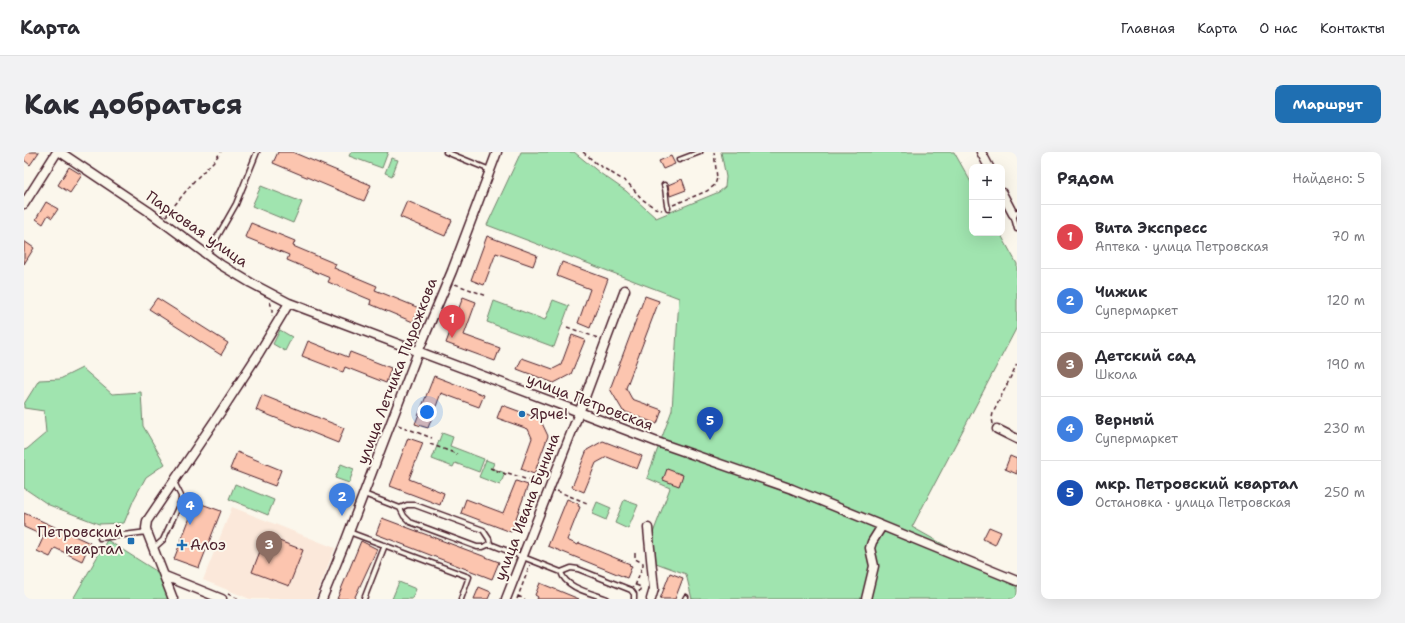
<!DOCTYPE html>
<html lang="ru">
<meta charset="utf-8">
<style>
:root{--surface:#fff;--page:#f2f2f3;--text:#2b2b33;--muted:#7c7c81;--line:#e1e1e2;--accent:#1f6fb2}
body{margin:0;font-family:"Shantell Sans",sans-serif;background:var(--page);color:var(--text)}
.controls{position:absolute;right:12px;top:12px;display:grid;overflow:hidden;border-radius:8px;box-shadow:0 4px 16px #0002}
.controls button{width:36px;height:36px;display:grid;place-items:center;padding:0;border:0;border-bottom:1px solid var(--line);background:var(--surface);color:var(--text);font:20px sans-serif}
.you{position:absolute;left:403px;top:260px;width:14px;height:14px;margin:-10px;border:3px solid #fff;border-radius:50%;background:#1a73e8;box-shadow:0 0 0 6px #1a73e833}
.badge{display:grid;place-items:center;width:26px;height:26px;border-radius:50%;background:var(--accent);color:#fff;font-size:13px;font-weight:700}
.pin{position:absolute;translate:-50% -33px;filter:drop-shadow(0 1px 2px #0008)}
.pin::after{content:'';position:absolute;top:21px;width:14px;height:12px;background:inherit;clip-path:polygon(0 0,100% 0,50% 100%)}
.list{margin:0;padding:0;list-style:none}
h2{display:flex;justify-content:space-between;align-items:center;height:52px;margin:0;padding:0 16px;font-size:17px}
h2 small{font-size:13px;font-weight:400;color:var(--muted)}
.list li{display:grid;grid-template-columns:26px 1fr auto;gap:12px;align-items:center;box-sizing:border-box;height:64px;padding:0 16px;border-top:1px solid var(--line)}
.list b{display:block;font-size:15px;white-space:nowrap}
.list p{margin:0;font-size:13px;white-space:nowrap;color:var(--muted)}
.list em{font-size:13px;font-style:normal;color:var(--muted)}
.map{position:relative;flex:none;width:993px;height:447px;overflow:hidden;border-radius:8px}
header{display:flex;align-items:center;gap:24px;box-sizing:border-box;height:56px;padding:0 20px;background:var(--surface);border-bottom:1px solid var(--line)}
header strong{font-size:19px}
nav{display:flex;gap:22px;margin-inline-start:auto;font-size:14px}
.intro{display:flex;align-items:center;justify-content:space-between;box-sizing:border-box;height:96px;padding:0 24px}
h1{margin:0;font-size:28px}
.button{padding:10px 18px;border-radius:8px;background:var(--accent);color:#fff;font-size:14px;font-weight:700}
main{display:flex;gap:24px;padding:0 24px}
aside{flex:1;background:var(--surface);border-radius:8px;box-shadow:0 4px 16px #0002}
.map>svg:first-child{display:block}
</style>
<header>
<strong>Карта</strong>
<nav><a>Главная</a><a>Карта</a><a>О нас</a><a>Контакты</a></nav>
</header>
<div class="intro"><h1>Как добраться</h1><a class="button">Маршрут</a></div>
<main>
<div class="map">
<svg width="993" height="447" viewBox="0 0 993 447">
<rect width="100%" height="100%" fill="#fbf7ec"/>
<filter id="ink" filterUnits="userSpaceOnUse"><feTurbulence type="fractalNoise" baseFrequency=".025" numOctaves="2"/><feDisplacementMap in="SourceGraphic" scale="8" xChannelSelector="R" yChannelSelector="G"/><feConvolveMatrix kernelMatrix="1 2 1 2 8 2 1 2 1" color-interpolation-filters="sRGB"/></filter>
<g filter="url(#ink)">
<!-- built -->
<path fill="#fbe8da" d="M208,355L311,396L291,447H226L179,428Z"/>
<!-- green -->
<path fill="#a0e4af" stroke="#75826d" d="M327,0H364L358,16L325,4Z
M497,0H550L576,21L602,39L632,66L695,40L701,35L702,25L697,0H930L948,32V81H976L993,112V175L888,375L947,408L993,425V447H668L662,422L632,411L629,381L646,336L623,326L648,258L655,146L463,73Z
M367,6L374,8L368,24L361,21Z
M237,34L278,50L269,71L228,54Z
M529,148L545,154L530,195L463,170L470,149L521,168Z
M256,178L268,185L261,199L249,192Z
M58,216L88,242L117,240L119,274L141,312L122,325L110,347L100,371L75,372L25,353L0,336V298L3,297L22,281L20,259L0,256V252L15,228L36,227Z
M418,281L429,285L426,294L460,307L455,320L431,311L429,315L408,307Z
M462,308L470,311L468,316L481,321L476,333L455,325Z
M317,312L330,317L325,331L311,326Z
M211,332L250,348L244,363L205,347Z
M600,348L614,353L604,377L591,371Z
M573,350L587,356L582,368L568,362Z
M83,388L140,424L147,447H49Z
M375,430L392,437L388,447H368Z"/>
<!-- building -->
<path fill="#fcc5af" stroke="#4a1f2b" d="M3,0H15L6,13L0,8V5Z
M254,0H268L347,33L340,49L249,11Z
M647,4L651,12L639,17L635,9Z
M45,15L58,23L46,41L34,33Z
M658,27L662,38L646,44L644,33Z
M383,49L428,68L421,84L376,65Z
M22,50L34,57L28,66L24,63L19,72L12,67Z
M227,71L271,89L269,94L312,112L310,116L353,134L351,138L395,156L389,170L346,152L347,148L304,130L306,126L263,108L265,103L221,85Z
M463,84L513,103L509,114L472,101L460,133L447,128Z
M0,89L10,96L0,112Z
M538,110L584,127L566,176L554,171L566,137L533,124Z
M621,144L635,149L602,236L608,247L638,258L633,272L599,259L586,237Z
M439,145L452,150L440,183L476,196L471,209L422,191Z
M133,146L204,191L197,203L125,157Z
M548,183L561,188L547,222L530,231L493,217L498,206L529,217L537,213Z
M284,189L324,205L326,200L367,216L362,231L321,215L319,220L278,204Z
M410,224L460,243L455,255L417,241L404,276L391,272Z
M238,243L320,276L314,291L232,258Z
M478,253L516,267L524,284L510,322L497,317L508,286L504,277L473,266Z
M384,286L399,291L385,327L420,341L416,353L366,334Z
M579,289L618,304L613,317L583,305L572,311L560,340L548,335L563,298Z
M213,300L257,318L251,334L206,317Z
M986,304L993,307V322L981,317Z
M643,317L659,323L655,334L639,328Z
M492,329L504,333L487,380L437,361L442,347L479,361Z
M543,347L555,352L554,354L556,355L543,388L554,393L555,391L606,412L605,413L608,414L603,426L524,394Z
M172,350L197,359L175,416L150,407Z
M0,361L66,391L58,409L31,396L26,405L13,399L20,384L0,375Z
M358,366L475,410L468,427L352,382Z
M965,375L977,380L971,393L959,387Z
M242,384L279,398L265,434L228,420Z
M337,389L353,397L330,447H313Z
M646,421L659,426L651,447H636Z
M516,431L555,447H513L514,445L511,443Z
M455,435L467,440L464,447H450Z"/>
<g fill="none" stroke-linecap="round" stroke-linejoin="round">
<defs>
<path id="lane" d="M422,0L466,18
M655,8L676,0
M640,33C643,41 641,48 644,56
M993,60L989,62L993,77
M183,103L212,52L233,0
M340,342L376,356L383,353H391L459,378L465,387L466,392
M376,356L380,364L386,370L453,395H459L466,392L537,420
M325,380L445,425L437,447
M76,386L123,380
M130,396L139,388L157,349V344L150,330
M340,447L361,393
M583,447C568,441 542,437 537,420L547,416L554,417L607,438L610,442V447
M661,447L662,445"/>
<path id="street" d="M36,0L124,59L197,113L227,131L265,151L537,253L633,290L768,337L993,429
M957,0L965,15
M978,41L989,62
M0,52L33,0
M973,277L993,287
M624,376L630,437L627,447
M141,424L198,447
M149,447L123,380L122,376L123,369L198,258L235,201L265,151
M298,447L320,393L394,200L428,119L473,0
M482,447L555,261L601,138
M842,447L850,414L846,396L848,390L858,374"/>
</defs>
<!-- lane casing -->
<use href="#lane" stroke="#4a1f2b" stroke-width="7"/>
<!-- street casing -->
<use href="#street" stroke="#4a1f2b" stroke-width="11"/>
<!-- path -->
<path stroke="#4a1f2b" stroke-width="1.5" stroke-dasharray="4 3" stroke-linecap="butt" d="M559,0L573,12L604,31L618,47L631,56L638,58
M649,53L683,39L691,33L693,26L690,0
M142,64L170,29L189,10L197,0
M431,132L463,144
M246,150L248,156V164
M543,175L574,186
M969,272L968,266L969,261L993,212
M374,273L408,286
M406,292L433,302
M466,316L484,323
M484,321L518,333
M533,339L563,351
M611,401V407L619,411V413L611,434
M612,433L617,435L615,440
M204,442L215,447
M494,444L501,447
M493,447L506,413"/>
<!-- lane -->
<use href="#lane" stroke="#fbf7ec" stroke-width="4"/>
<!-- street -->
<use href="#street" stroke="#fbf7ec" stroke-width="8"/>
</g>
</g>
<!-- markers -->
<g fill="#1f6fb2" stroke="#fbf7ec" stroke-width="1.5">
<circle cx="498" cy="262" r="4"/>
<rect x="103" y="385" width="8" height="8" rx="2"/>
<path d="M156 387h4v4h4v4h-4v4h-4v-4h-4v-4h4z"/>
</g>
<g text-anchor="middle" stroke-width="4" stroke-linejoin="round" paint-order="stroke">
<!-- street labels -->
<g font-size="15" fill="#4a1f2b" stroke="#fbf7ec">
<text transform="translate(173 77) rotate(35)" y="5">Парковая улица</text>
<text transform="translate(373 219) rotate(-69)" y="5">улица Летчика Пирожкова</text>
<text transform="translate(566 250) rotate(21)" y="5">улица Петровская</text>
<text transform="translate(503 355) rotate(-69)" y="5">улица Ивана Бунина</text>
</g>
<!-- poi labels -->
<g font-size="15" fill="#4a1f2b" stroke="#fbf7ec" text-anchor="start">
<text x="506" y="267">Ярче!</text>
<text x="99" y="385" text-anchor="end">Петровский<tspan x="99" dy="17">квартал</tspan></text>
<text x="166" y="398">Алоэ</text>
</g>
</g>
</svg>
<div class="controls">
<button>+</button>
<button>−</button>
</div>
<div class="you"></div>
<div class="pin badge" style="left:428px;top:186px;background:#e0444e">1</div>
<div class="pin badge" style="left:318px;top:364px;background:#3f7fe0">2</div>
<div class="pin badge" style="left:245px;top:412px;background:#8d6e63">3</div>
<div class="pin badge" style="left:166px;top:373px;background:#3f7fe0">4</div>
<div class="pin badge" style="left:686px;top:288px;background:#1a4fb4">5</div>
</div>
<aside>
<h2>Рядом<small>Найдено: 5</small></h2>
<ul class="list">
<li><span class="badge" style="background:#e0444e">1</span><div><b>Вита Экспресс</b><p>Аптека · улица Петровская</p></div><em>70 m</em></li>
<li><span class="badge" style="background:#3f7fe0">2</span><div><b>Чижик</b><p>Супермаркет</p></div><em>120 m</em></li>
<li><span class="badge" style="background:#8d6e63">3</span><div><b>Детский сад</b><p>Школа</p></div><em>190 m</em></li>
<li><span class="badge" style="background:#3f7fe0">4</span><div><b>Верный</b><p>Супермаркет</p></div><em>230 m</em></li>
<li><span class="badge" style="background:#1a4fb4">5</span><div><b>мкр. Петровский квартал</b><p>Остановка · улица Петровская</p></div><em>250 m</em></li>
</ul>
</aside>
</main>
